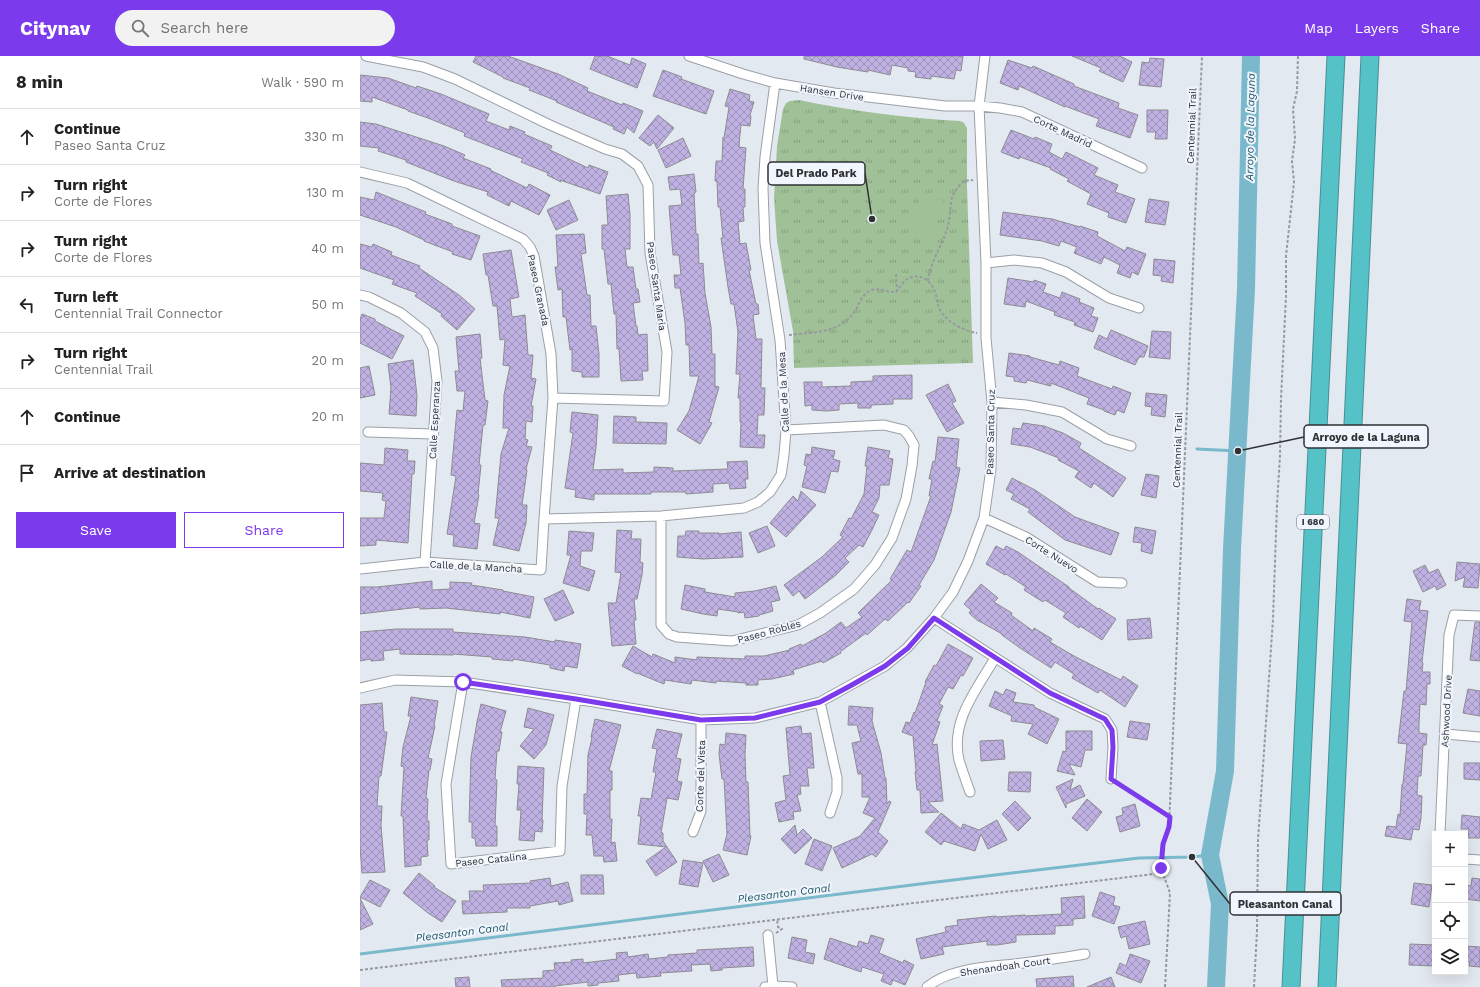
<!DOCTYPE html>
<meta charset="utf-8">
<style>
:root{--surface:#fff;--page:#f2f2f2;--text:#222;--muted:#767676;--line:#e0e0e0;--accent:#7c3aed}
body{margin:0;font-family:"Work Sans",sans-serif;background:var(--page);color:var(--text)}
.controls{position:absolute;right:12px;bottom:12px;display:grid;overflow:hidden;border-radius:0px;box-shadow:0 4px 16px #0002}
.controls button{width:36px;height:36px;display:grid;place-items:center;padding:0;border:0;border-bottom:1px solid var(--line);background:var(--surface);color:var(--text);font:20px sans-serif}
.stop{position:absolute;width:12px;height:12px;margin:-9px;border:3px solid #7c3aed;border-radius:50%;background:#fff}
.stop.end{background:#7c3aed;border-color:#fff;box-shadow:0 1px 4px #0008}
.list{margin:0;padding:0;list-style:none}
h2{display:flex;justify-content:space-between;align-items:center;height:52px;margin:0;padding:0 16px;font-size:17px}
h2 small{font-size:13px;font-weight:400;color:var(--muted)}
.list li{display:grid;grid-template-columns:26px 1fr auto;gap:12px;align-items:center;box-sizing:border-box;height:56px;padding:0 16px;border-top:1px solid var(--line)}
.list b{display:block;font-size:15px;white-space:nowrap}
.list p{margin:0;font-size:13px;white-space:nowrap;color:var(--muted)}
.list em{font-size:13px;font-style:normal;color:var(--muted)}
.actions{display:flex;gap:8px;padding:12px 16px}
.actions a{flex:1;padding:9px 0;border:1px solid var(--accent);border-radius:0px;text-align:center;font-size:14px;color:var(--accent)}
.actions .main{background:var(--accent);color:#fff}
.icon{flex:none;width:22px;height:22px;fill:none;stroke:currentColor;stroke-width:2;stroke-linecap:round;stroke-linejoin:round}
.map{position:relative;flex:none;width:1120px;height:931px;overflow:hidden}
header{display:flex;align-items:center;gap:24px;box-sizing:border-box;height:56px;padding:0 20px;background:var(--accent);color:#fff}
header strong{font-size:19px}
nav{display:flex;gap:22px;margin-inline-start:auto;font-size:14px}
.search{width:280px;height:36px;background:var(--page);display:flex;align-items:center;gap:10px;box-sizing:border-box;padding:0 14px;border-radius:22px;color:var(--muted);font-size:15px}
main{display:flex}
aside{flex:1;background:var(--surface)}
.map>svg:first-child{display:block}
</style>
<header>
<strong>Citynav</strong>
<div class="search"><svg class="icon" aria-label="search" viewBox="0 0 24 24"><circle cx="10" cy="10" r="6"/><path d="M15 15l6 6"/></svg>Search here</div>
<nav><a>Map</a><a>Layers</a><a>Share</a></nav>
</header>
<main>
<aside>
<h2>8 min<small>Walk · 590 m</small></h2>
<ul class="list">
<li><svg class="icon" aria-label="ahead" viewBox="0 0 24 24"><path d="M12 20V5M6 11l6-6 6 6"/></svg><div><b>Continue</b><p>Paseo Santa Cruz</p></div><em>330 m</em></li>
<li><svg class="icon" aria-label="right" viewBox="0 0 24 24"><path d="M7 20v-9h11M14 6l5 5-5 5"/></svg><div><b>Turn right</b><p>Corte de Flores</p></div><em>130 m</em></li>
<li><svg class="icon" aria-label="right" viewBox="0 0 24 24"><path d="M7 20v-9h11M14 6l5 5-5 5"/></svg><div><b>Turn right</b><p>Corte de Flores</p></div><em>40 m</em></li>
<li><svg class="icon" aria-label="left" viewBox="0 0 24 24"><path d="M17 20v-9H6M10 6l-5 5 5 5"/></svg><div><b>Turn left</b><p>Centennial Trail Connector</p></div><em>50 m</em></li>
<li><svg class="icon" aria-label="right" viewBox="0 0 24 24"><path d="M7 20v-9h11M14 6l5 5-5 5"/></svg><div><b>Turn right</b><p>Centennial Trail</p></div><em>20 m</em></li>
<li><svg class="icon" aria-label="ahead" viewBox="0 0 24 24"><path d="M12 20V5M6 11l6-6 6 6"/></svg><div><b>Continue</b></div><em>20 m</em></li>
<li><svg class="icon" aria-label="arrive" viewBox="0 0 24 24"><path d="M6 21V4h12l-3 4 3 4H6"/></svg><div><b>Arrive at destination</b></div></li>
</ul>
<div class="actions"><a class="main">Save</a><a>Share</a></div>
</aside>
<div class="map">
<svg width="1120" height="931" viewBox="0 0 1120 931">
<defs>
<pattern id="park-tufts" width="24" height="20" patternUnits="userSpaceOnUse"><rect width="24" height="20" fill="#a0c197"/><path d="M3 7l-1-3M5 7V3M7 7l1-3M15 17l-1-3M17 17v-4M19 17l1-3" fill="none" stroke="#839d7c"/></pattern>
<pattern id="building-cross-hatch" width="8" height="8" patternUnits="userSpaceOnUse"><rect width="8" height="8" fill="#bfb1e2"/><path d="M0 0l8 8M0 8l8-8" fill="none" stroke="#9c91b8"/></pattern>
</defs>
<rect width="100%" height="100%" fill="#e3e9f0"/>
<!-- park -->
<path fill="url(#park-tufts)" d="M439,44C492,55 546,62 600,65L604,67L607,72V131L613,307L434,312L433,275L417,185L414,142L417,90L423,53L426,47L430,45Z"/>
<!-- garden -->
<path fill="#a0c197" d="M562,137L584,145L571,182L549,174Z"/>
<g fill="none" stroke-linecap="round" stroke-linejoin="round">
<!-- stream -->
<path stroke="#79b9cb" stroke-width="3" d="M837,393L878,395
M0,898L568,827L779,802L832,801L850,799"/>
<!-- river -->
<path stroke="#79b9cb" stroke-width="18" d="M856,931L860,848L850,799L865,715L872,493L886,233L891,0"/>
</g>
<!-- building -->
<path fill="url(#building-cross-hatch)" stroke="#8d8b93" d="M116,0H148L198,18L228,32L227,35L262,49L263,47L283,55L274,77L267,71L264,78L253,73L254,71L196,46L197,45L169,34L170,32L143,22V21L113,6Z
M235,0H247L270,9L272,2L286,8L277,32L230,13Z
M444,0H603L601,15L596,14L594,23L571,20V23L555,21L556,16L548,15V12L532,9L530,19L508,14V16L477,11L444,3Z
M712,0H760L772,6L763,26L739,15L741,12Z
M790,2L804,3L801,31L779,29L782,6L789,7Z
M648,4L672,12L673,10L714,28V30L759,47L758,52L778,59L770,82L736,70L739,63L705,50V51L659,30L658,34L640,27Z
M303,14L322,21L321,23L354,35L346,58L293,40Z
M0,19L28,22L56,32L57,30L81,38L129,58L126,65L149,74L150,70L165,76L164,78L192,90L190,94L228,112L229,109L248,116L240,138L200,124L201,126L187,119L188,117L161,106L163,103L104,80L105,77L68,62L48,55V54L12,41V46L0,45Z
M370,33L390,39L389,45L394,46L390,59L391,60L390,70L381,69L380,78L379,91L386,92L383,133H385V151H383L384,165L378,166L380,188L386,187L391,214H389L396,248H398L399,258L393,259L396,283H402L401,332H405L404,359H398L397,379H405L404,392L380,391L381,366H380V342H378L380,318H376L378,276L374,248H371L368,231L361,182H363L360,151H358L357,125H355L356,105H362L363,81L364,82L369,51L365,50Z
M787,54H808L807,83H795L796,76H787Z
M298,59L314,72L297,93L294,86L290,90L279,82Z
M0,66L16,68L84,90L105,99L103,102L131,113L130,114L167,132L169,128L190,139L179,159L151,145L149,150L127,139L128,136L94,125L46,106V104L18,95L19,92L0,90Z
M651,74L674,83L675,81L692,88L689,96L702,103L706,96L738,112L734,119L758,129L755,136L775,143L766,167L748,161L749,157L727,148L731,138L707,125L709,123L690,113L691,112L660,101L659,103L641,96Z
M323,82L331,100L306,112L298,94Z
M334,118L336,136L334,137L336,178H338L339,208L343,207L345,237L351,271L352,298H355V330L359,331L349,366L352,367L340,388L317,374L329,355L339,320H330L329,289H326L325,267L320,232H315L314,219H321L319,199H313L309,150L322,149L320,133L310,134L308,121Z
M16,136L66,156L65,158L92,168V170L120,180L111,204L92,198L93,196L64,185V184L36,171L0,159V141L14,144Z
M268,138L270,159V193H265L267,211H273L276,233H278L280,246L273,247L276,270H277L278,279L287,278L288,315H282L283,324L261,325L259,293H257L256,258H254L251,228H248L244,193H242V169H248L246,140Z
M789,143L809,146L805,169L785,166Z
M209,144L218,164L196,174L187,154Z
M643,156L692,163L720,171V170L738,176L737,180L765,195L767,191L786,198L778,219L772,216L770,222L757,217L760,209L744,201L741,208L714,197L717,191L701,185L699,190L682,185L640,179Z
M224,178L226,197L221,198L227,239H230L231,270H236L239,298V321H222V316L212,315V293L210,294L206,261H203L202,233L198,234L195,211H198L196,179Z
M0,188L12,191L13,188L32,196L31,199L60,210L59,212L99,239L115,253L97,274L81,260L82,258L55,240L57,237L32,228L34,224L0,212Z
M151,194L159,241L150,243L152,261L165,259L168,299H173L171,322L176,323L171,350H173L172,366L166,365L165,383L168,384L166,390L172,391L166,413L167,414L162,449H167L166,467L159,495L133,489L139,462H135L141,398L149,372H143L144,339L150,310L143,309L145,283L140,284L137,250H133L128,219H126L123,198Z
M794,203L815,205L813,227L801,225L802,220L793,219Z
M648,222L674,226V224L686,228L683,236L700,242L702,236L720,243L719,246L734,252L731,260L738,262L733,276L714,269L715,266L694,259L695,256L666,245L665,251L644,248Z
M2,258L15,263V265L44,280L32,303L0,287V263Z
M751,274L788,290L784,301H779L775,309L734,292L739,279L747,283Z
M792,275L811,276L810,303L789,301Z
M120,278L122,302H120L125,344L128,345L125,369H123L119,409H121L118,438L119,439L114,467L120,468L117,493L93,490L94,479L87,478L96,420L91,419L97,354L103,355L105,335H97L95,315H99L96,281Z
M649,297L670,300V301L699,309L700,305L719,312L717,320L752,333L753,330L771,337L764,357L757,354L755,359L744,355V354L727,348L729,342L691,327V330L667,324L666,327L654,325V321L646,320Z
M53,304L57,340L56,360L29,358L31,332L28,308Z
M9,310L15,339L0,342V312Z
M552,319V343H533V348L511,349V352H498V347L479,348V354L467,355L452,354V349L445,350L444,326H462V331L491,330V326L513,325V320Z
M588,328L596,345L592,347L604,367L587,376L566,339Z
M786,337L807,339L805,361L791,359L792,351L785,350Z
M212,356L238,359L236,391L233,414L263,413V417L294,416V411L313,412V415L368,413L367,406L387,405L388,423H385L386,432L370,433L369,427L353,428V436L326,438V436H291V438H234V444L215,441L216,434L205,432L213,377L210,376Z
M254,360L276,361V366L307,367L306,388L253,387Z
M663,367L684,370L703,377L721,387L719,392L766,422L753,441L734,427L731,432L715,421L719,415L698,404L699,402L670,391L651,388L653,372L661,373Z
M578,381L599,383L596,411L600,412L591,456L574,504L559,529L561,530L549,547L548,546L528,565L525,563L507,579L506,577L480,596L481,597L463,607L462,605L433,614L434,618L412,623L398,624V629H386V627L356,625V627L332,624L331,628L305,624L304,628L277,617V618L262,610L273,590L292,601L293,598L315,607V601L337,604V601L385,603V600H404L430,594L429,593L441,588L442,590L466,577L481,566L486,572L502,561L498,557L532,524L530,523L547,494L551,496L571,440H569L572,423H569L573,405L575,406Z
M452,391L475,395L473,403L480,405L478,416L471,415L465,437L442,431L447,410L444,409L446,398L451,399Z
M508,391L530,395L528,402L533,403L529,429H520L519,442L512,456L519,459L512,474L503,491L499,489L485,502L489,506L476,519L445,543L439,535L433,540L424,529L462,501L483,481L480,479L489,462L491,463L504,438L507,410H505Z
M25,392L48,394L47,405H55L54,418H52L48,487L16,484V489L0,490V462H24L26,445L22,444L23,437L0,435V407L24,409Z
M786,418L799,420L796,442L781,439Z
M652,422L675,434L715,461L759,477L751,499L705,484L668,456L670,453L651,443L654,438L646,434Z
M441,435L456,449L426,481L410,467L433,440L438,445Z
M407,470L415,490L398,497L389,477Z
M775,471L796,475L792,498L781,495L782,487L773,486Z
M257,474L272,475L271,483H281L280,506L283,507L282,519L277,543H274L276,564H274L276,588L252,590L248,547H256L261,517L255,516Z
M209,475L234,477L232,495H221L220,510L235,515L229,535L203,527L211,499H207Z
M326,475H339V477H359V478L381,476L383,501L343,503L317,501L318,480H325Z
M636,490L644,494L646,490L658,496L709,531V532L738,553L739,552L756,563L742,584L720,570L719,572L703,561L706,557L685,544L683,546L664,534L666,531L646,518L645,519L626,508Z
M1097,506L1120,508L1118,532L1103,531L1105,521L1095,525Z
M1065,509L1069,517L1078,513L1086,529L1077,534L1075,530L1063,536L1053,515Z
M72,525V534L90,533V526L112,527L111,529L143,534V535L174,541L170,562L140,556V558L86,552L60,553V551L0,558V531H17Z
M621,528L638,542L634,546L652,557L651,559L673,575L674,572L692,583L690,586L714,600L761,624L763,620L778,630L765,651L740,634L738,637L712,622L714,618L695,606L691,612L660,592L642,579V578L619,565H618L609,557L611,554L604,548Z
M325,529L345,533V536L375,541V537L395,535L416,530L420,544L411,546L413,555L399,559V560L385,562L384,556L378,557V556L358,553L357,560L343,558L321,553Z
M203,534L214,557L195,565L184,543Z
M1047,543L1061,545L1059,554L1068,555L1062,606L1063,607L1062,616H1070V628H1067L1066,649L1060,648L1059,668V677L1067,678L1066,689H1063L1061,720H1058L1057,739L1062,740L1061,762L1059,774L1053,773L1051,784L1025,780L1027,770L1036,771L1038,758L1040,759L1042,728H1043L1047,688L1038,687L1044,635H1046L1052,566L1044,565Z
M790,562L792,582L768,584L767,564Z
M1115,566H1120V605L1110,604Z
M37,573H93V576L165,581L195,586V584L221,588L217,612L205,610L204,615L190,612V609L153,603V605L132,603V601L93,598V599L40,598V593L23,595L24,604L11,605V603L0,605V576Z
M588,588L613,602L603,620L601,619L593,633L588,631L579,648L583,650L577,665L580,666L572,689L577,688L583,745L568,746L579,756L561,757L560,734H557L555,716L556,715L553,680L542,676L546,666L550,667L554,656L555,657L566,626H565L574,609L576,610Z
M646,633L656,637L653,646L674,649V651L699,663L687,688L668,678L673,668L651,665L652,660L629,650L635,635L643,639Z
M1108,633L1120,635V660L1103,657Z
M51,641L78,645L74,670H75L68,702L72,703L70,714H69L66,742L68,743L67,765H69V784H67L68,800L61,801V809L45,811L43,760H41L44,711L41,710L43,691L51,660H48Z
M22,647L24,676H27L21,720H19L17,750H22L21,770L25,816L2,817L0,791V649Z
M121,648L146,655L140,676H142L139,695H137L135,723L137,724L135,770H137V790H116L115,782H112V766H109L111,701L117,666Z
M489,650L513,652L512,665L521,697L525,722H526L527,748L529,745L531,746L518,776L528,785L516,801L512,798L482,812L473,792L500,780L515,762L503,757L510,741H502V718H498L492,687L501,685L497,669H488Z
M168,652L194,659L186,689L174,703L160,690L174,673L164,671Z
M235,663L261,669L249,715H252V734H250V763H252L251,787L255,786L257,805L244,806L243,800H234L232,779H226L227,758H224V738H227L228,699L232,682L231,681Z
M770,665L790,668L787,684L767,681Z
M441,670L442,678L451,677L454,712H447L449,730H440L441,738L437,739L441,755L433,756L434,763L419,766L415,747L426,744L423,720L430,719L426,672Z
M297,673L322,678L316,702L321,703L317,725L322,726L318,744L307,742L301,777H303V785L317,806L296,820L286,805L306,791L278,788L281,760H278L281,742L291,743L296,716H293L297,693L292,692Z
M706,675H732V694H725L721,711L709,708L715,719L697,715L703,695L706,696Z
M366,677L386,679L385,698L386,726H388L390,780H391L387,799L363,794L367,778L364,723H362L359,698L360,688L365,689Z
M643,684L645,703L621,705L620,685Z
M1104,707H1120V724L1104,723Z
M158,710L184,712L182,764H183L182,776L175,775L174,785L159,784L161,754H157L159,728H157Z
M649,716H671L670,736L648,735Z
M713,723L710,734L720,729L725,740L706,748V752L696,731Z
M727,743L742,756L727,775L712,762Z
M655,745L671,762L658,775L642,758Z
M775,748L780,770L760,776L756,761L763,759L762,752Z
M581,757L601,773L603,768L619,774L637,764L647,784L628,793L621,778L615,795L584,785L581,789L565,776Z
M1102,759L1120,761V782H1108L1109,773H1101Z
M435,769L437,779L443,773L452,782L435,798L421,783Z
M454,783L472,790L462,815L445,808Z
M359,798L369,819L353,826L343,805Z
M323,804L343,807L338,831L319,828Z
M59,817L75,830L74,831L96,845L82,866L68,857L43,837Z
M221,819H243L244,838H221Z
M190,822L191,830L208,826L213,845L199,849L198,845L170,850V852H147V856L103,858L102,845H110L109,835H124L123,829L171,827L170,825Z
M1112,822L1120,823V845L1105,843V829L1111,830Z
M10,824L30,834L20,851L0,841Z
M1054,827L1072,829L1069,851L1051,848Z
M740,836L755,841L753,849L760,851L754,868L732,860Z
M724,840L725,862L713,863V869L695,870V878L656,879V886L637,889H627V885L582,891L584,898L561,903L556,883L586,876L585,871L598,869L597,864L636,860V861L665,859V860L702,858L701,842Z
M0,842L13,868L0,874Z
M785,865L790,888L769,893L766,880L761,882L758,871Z
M511,879L524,883L519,897L543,907L544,904L554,909L545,929L533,924L531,929L521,925L524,918L502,911L501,916L464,903L470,882L497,891L499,885L508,888Z
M432,881L447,884L445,896L455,898L453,908L428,902Z
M1050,888L1075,889V910L1049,909Z
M1105,890L1120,891V911L1109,910L1110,906H1105Z
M393,891L394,910L362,912V914L351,915L350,908L331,909L332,915L300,917L301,920L277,922L276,917L258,919L259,925L238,927V929L228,930V926L195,930V931H142L141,924L183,922V915L195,914L194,907L212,906L211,904L223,903V907L257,903L256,897L267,896L268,901L288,898L289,903L308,901V899L337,897V894Z
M770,898L790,905L781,927L756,917L760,907L766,910Z
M713,920L714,931H677L676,923Z
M109,921L110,931H96L95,922Z
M751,921L755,931H727Z"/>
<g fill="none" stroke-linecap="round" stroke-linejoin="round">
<defs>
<path id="minor" d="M6,0L63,11L95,23L190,69L245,93L262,98L278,110L288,129L290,197L307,296L304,345L193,342
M329,0L383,18L415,27L474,37L585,50H619L640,52L662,56L782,112
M0,116L47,127L163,183L170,191L174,200L191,298L193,342L184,463L181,514L65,506L0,513
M626,207L654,204L682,207L706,216L749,242L779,252
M0,239L9,241L41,257L65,276L73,292L77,325L65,506
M632,346L666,349L702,356L747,383L771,390
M8,376L73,378
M301,460V569L309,578L317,581L372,585L438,569L460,557L494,533L515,509L532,482L546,443L552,410L554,389L549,380L544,374L524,369L426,374
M624,462L666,481L737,526L762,527
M184,463L301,460L384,452L398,446L410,436L421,419L424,399L426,374L420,284L405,187L403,133L405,101L415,27
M574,562L690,637L745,663L752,674L753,691L751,723
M103,626L86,728L91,808L200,795L202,730L216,643
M0,632L35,624L103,626L216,643L341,664L395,662L460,646L525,610L547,592L574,562L593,536L608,505L624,462L631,413L632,346L626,282V207L619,50L625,0
M460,646L477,722V736L470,757
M1085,678L1120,681
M610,736C606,725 602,714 599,704C590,665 617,633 635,602
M333,776L341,755V664
M1080,778L1089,579L1094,559L1120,560
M1105,803L1120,804
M408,879L413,930
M405,931L413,930L432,931
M567,931C590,912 627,911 655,908C679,905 702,902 725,898"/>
<path id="motorway" d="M931,931L976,0
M967,931L1010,0"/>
</defs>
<!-- minor casing -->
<use href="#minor" stroke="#9ba0a7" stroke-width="11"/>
<!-- motorway casing -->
<use href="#motorway" stroke="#488f93" stroke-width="19"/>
<!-- path -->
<path stroke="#969a9f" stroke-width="2" stroke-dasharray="3 2" stroke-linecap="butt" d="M536,218L537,235
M568,225C570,206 582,190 587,173C591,162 589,149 593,139C595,134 600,129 604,125L613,124
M429,279C452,276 477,278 493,258C499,250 501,238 512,234C520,231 528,237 536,236C540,232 542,227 546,224C558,215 571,224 575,236C577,242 577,249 580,254C587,266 604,275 617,277
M759,728L810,761
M416,877L422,873L418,871L417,863
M0,914L802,817
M805,931L810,837L801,812L803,788L809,771L842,0
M894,931L897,875L898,784L913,563L917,449L920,400L921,343L926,240V200L934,126L932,105L935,83L933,53L937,35L938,0"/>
<!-- minor -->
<use href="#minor" stroke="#fff" stroke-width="9"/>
<!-- motorway -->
<use href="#motorway" stroke="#55c2c7" stroke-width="17"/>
</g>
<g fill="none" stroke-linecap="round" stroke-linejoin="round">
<!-- route -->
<path stroke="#7c3aed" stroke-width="5" d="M103,626L216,643L341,664L395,662L460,646L490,630L525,610L548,592L574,562L690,637L745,663L752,674L753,691L751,723L810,761L809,771L803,788L801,812"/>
</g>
<g text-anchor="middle" stroke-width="4" stroke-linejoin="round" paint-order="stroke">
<!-- shield labels -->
<rect fill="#f1f6fe" stroke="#696c70" stroke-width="1" x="937" y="459" width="32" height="14" rx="3"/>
<g font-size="9" font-weight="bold" fill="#2f3133">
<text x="953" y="469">I 680</text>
</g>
<!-- street labels -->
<g font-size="10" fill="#2f3133" stroke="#f1f6fe">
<text transform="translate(472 36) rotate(9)" y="4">Hansen Drive</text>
<text transform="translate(831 70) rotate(-88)" y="4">Centennial Trail</text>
<text transform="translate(703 75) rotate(25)" y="4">Corte Madrid</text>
<text transform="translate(297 230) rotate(82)" y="4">Paseo Santa Maria</text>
<text transform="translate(179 234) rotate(78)" y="4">Paseo Granada</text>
<text transform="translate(423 336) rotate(-93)" y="4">Calle de la Mesa</text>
<text transform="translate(74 364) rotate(-87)" y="4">Calle Esperanza</text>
<text transform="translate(630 376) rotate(-89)" y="4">Paseo Santa Cruz</text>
<text transform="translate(817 394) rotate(-88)" y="4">Centennial Trail</text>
<text transform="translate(692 498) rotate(32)" y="4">Corte Nuevo</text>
<text transform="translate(116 510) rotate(3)" y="4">Calle de la Mancha</text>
<text transform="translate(409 575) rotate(-15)" y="4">Paseo Robles</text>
<text transform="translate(1086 655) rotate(-87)" y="4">Ashwood Drive</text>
<text transform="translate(340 720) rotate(-88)" y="4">Corte del Vista</text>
<text transform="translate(131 803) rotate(-6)" y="4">Paseo Catalina</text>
<text transform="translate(645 910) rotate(-8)" y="4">Shenandoah Court</text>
</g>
<!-- water labels -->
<g font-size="11" font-style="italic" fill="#1e5462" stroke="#f1f6fe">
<text transform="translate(890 71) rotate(-89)" y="4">Arroyo de la Laguna</text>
<text transform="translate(424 837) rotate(-7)" y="4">Pleasanton Canal</text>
<text transform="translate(102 876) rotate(-7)" y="4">Pleasanton Canal</text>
</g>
</g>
<!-- callouts -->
<path fill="none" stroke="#2f3133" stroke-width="1.5" d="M512 163L505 117M878 395L944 381M832 801L870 848"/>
<g fill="#2f3133" stroke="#f1f6fe" stroke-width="1.5">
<circle cx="512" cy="163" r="4"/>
<circle cx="878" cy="395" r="4"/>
<circle cx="832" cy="801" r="4"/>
</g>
<g fill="#f1f6fe" stroke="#2f3133" stroke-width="1.5">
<rect x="408" y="106" width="97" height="23" rx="4"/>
<rect x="944" y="369" width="124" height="23" rx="4"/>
<rect x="870" y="836" width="111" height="23" rx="4"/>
</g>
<g font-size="11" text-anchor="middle" font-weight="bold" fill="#2f3133">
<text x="456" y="121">Del Prado Park</text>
<text x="1006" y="385">Arroyo de la Laguna</text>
<text x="925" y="852">Pleasanton Canal</text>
</g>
</svg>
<div class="controls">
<button>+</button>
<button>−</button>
<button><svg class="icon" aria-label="locate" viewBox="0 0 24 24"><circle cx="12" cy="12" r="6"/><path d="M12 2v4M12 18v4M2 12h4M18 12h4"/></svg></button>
<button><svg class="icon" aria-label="layers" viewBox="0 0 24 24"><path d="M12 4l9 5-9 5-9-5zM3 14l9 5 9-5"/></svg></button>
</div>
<div class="stop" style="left:103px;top:626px"></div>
<div class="stop end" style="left:801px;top:812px"></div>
</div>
</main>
